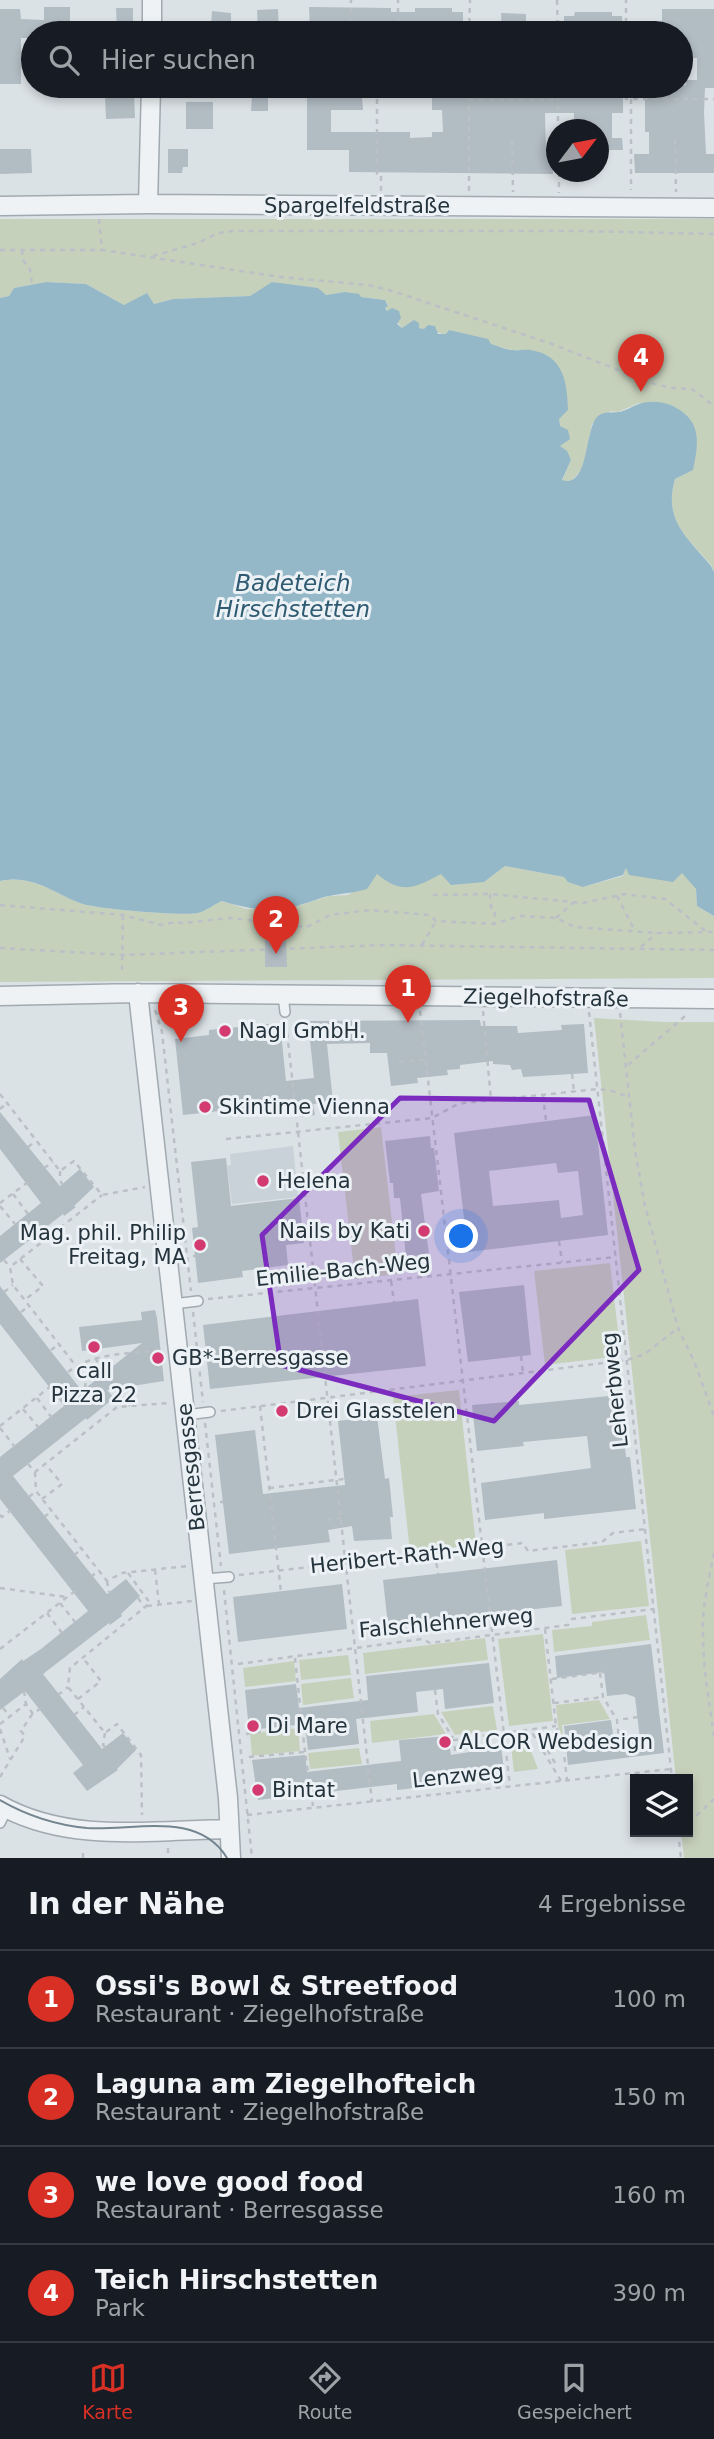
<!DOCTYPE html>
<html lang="de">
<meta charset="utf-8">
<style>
:root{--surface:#171b24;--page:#242831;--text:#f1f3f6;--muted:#9ea1a6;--line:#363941;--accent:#d93025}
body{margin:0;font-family:"DejaVu Sans",sans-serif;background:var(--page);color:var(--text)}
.controls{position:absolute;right:21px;bottom:21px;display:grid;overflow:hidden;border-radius:0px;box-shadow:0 4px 10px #0003}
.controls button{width:63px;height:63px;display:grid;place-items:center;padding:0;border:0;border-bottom:2px solid var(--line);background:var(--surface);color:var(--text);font:35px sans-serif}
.compass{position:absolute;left:546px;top:119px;width:63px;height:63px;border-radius:50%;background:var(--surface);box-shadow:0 4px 10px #0003;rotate:58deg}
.you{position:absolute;left:462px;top:1237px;width:24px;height:24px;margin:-18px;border:5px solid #fff;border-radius:50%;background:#1a73e8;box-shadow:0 0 0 10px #1a73e833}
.badge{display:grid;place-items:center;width:46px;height:46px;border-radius:50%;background:var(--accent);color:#fff;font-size:23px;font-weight:700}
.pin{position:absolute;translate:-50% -58px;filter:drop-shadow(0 2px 4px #0008)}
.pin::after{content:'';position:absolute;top:37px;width:24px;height:21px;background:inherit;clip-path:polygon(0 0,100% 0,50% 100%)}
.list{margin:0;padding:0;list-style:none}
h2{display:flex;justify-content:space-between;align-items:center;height:91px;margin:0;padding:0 28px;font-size:30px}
h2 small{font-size:23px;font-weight:400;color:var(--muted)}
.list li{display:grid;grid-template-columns:46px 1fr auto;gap:21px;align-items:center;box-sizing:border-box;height:98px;padding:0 28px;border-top:2px solid var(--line)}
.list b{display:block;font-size:26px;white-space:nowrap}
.list p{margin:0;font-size:23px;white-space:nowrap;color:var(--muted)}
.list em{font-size:23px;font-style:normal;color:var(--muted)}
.icon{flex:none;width:38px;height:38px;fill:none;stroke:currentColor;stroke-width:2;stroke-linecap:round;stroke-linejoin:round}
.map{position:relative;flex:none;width:714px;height:1858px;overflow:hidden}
.search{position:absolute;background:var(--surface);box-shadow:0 4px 10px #0003;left:21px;right:21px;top:21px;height:77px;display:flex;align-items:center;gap:18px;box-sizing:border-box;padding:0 24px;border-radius:38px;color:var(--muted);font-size:26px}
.sheet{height:483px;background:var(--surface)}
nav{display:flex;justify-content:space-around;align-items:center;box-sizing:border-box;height:98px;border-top:2px solid var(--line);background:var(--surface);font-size:19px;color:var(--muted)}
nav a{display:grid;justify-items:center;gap:4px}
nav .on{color:var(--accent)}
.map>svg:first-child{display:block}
</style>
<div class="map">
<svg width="714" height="1858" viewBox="0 0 714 1858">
<rect width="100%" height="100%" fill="#dbe2e6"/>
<!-- built -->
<path fill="#c9d2d8" d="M293,1146L298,1197L232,1204L227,1166L231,1165L230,1154Z"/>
<!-- green -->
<path fill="#c6d1bc" d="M0,219H714V572L711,565C687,537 663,520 675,479L693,470L639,403L618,412L611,411L592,424C588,441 586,485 562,481L571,460L560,446L559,419L529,350H512L418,328L419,323L402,328L385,308L388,305L385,300L361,297L345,292L326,295L273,282L250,296L173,299L154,304L124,305L86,284L46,282L14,288L9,296L0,298Z
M505,866L564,877L583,887L623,876L626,868L682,872L696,889L697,906L714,916V978L0,982V881C34,875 50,891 80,903C93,909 184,916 198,913C206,911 215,904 222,901L247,909L301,905L329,896L348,895L377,874H441L484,882Z
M594,1018L665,1022H714V1858H684L681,1832H688V1779H676Z
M381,1127L398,1274L355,1279L338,1132Z
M610,1263L621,1356L545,1365L534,1271Z
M459,1390L476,1545L410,1552L393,1397Z
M641,1541L649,1606L572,1614L565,1550Z
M646,1615L650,1640L554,1652L552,1630L592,1626V1622Z
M543,1634L553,1721L509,1726L498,1639Z
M485,1638L488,1660L365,1674L363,1653Z
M348,1655L351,1675L301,1680L299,1660Z
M294,1661L296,1681L245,1687L243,1668Z
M351,1678L354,1698L303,1705L301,1684Z
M599,1700L610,1719L562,1725L563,1740L558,1726L556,1705Z
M493,1706L497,1730L455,1735L441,1712Z
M434,1714L446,1734L372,1743L370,1721Z
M298,1728L300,1751L252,1756L250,1734Z
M525,1735L538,1769L514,1772L510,1737Z
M359,1748L362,1764L310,1769L308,1753Z"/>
<!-- water -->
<path fill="#94b8c8" d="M46,282L86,284L124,305L147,293L154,304L173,299L250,296L272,282L318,288L326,295L345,292L359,294L361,297L385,300L388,306L385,308L387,311L392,308L399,311L401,318L397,324L402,328L414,320L419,323V328L424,329L428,325L435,326L438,334H446L449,330L488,339L491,344C498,346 506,350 513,350C518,351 524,349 530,350C564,355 567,382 568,410L559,419L560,426L568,430L570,439L560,446L567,451L571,460L562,480C590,489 584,428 598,416C604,411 612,413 619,412C626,411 632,406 639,404C655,399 672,403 685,414C702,429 697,450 693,470L675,479C663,520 687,537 711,566L714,572V916L697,906L696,889L682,873L673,882L629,875L626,868L623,875L583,887L568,882L564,877L505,866L484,882L451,885L441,874C415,888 402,895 377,874L367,889C354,893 343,893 329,896C321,897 312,902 303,904C273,913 251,910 222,901C215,904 206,911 198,913C184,916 93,909 80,903C52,892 32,874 0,881V298L9,296L14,288Z"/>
<!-- building -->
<path fill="#b2bcc3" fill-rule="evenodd" d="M44,7H70V30H44V33H33V38H21V84H0V9H20L21,19L44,20Z
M309,7L391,8V12H415V8H452V12H463V31H444V29L416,32L404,31V27H374V33H327V27H310Z
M116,8H133V33H117Z
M278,9L279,33H258L257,10Z
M662,9H714V88H705L704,113L706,154H714V173H635L634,154H649V132H645V86L686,85V80H697V58H686V52H681V33H662Z
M212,11L231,13V28H211Z
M575,12H612V16H622L623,33H564V16H574Z
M501,13L526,14V33H502Z
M471,86H555V90L623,89V113H612V138H622L623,150H598V130H574V113H545L546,154H553V174L349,172V150H307V92H328V98H362L363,110H331V132H410V138L432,137V132H443L442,110H432V98L471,97Z
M134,94L135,118L106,119L105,95Z
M252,95H268V111H251Z
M186,102H213V129H186Z
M0,149H31L32,173L0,174Z
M168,149H188V167H183L182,173H168Z
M265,940H286L287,967H265Z
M480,1020L481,1026H517L518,1033L562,1030L561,1025L584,1024L588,1073L523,1077L521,1069L512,1070L510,1065L493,1064V1061L460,1065V1069L447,1070L448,1075L417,1078L418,1083L391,1086L387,1053H370V1043L327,1044L333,1102L313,1104L315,1115L302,1117L301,1102L183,1115L175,1039L209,1035V1030L280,1023L286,1081L314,1078L308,1021Z
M0,1112L60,1186L80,1169L94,1187L74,1206L76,1207L64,1216L63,1214L0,1263V1236L41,1203L0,1149Z
M595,1115L608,1235L468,1252L454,1133ZM556,1163L558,1173L578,1171L583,1215L561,1218L559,1200L493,1206L489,1171Z
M430,1136L431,1148H434L439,1191L421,1194L429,1254L406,1257L400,1198H394L393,1183H390L385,1141Z
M226,1158L231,1206L299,1198L304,1243L286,1245L288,1265L242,1271L243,1277L198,1283L192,1228L198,1227L191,1162Z
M524,1285L531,1355L468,1362L459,1292Z
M0,1286L82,1391L142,1343L82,1351L79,1327L142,1320L141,1312L155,1310L157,1318L164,1381L107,1390L114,1398L98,1411L87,1420L86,1418L13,1476L107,1594L126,1579L140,1596L121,1614L122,1616L110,1625L109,1623L43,1674L102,1749L123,1733L136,1750L117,1769L118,1770L87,1791L73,1773L83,1765L25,1691L0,1710V1679L22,1659L23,1661L41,1649L88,1611L0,1499V1457L64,1406L0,1324Z
M418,1299L426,1366L210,1389L203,1325Z
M619,1395L626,1457H630L636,1509L544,1519V1513L485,1520L481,1483L591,1468L587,1436L523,1442L524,1446L477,1451L472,1405L519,1401V1405Z
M377,1416L385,1479L389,1478L393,1517H390L392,1539L354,1541L352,1526L328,1530L330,1542L229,1554L215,1435L255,1430L263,1494L345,1485L338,1421Z
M557,1560L562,1606L388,1625L383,1580Z
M342,1584L347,1629L238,1642L233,1597Z
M651,1644L664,1753L568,1765L564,1726L611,1720L614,1742L640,1739L635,1697L626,1694L607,1696L604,1672L557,1678L555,1656Z
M489,1663L494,1703L445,1709L443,1689L416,1692L418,1712L356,1719L359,1744L308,1750L305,1724L249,1730L245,1690L296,1684L299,1708L368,1700L366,1676Z
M448,1736L451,1755L501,1747L505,1777L397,1790V1784L258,1800L252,1760L305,1755L307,1772L401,1761L399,1740Z"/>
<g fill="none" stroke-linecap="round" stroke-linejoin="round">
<defs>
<path id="lane" d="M283,995L285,1012
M173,1304L198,1301
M186,1415L210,1412
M204,1579L229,1577
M0,1823L7,1809"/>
<path id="street" d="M152,33V0
M148,204L151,86
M0,206L148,204L714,208
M138,993L228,1798L231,1858
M0,996L138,993L714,999
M0,1805C69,1844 154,1830 229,1829"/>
</defs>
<!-- lane casing -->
<use href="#lane" stroke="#a1aab0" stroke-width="12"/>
<!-- street casing -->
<use href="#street" stroke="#a1aab0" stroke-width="21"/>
<!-- path -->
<path stroke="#bac0c5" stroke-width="2.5" stroke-dasharray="5 5" stroke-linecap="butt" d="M557,0L558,33
M350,33L351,0
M398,33V0
M469,33L470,0
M626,33V0
M558,86V130
M626,86V99H714
M336,88L373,89L377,93
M631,99V190
M469,100H558
M675,139L676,192
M512,140L513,192
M559,172V193
M381,191V175L377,174V93L469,94
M469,191V86
M99,219L102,250L280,277L368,285L389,290L552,344L651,383L671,388L692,389L714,406
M0,250H102
M22,250L23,260L30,269L32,285
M153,256L198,243L218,233L233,231H581L714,234
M490,894L491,907L495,910L494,924
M433,895L490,894L583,903L624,894L665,899L708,933
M617,896L635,931
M0,905L123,915L161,925L175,922L182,923L231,918L307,927L330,915L370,910L430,915L436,921L494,924L520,916L556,918L575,927L657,933L714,932
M556,918L574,902
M422,945L436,921
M641,947L657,933
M0,948L123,955L383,945L714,950
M122,970L123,910
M155,1010L162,1032L191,1291
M420,1011L510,1786
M483,1011L491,1100
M589,1012L672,1779
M158,1013L193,1011
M620,1013L635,1150L645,1206L678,1328L694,1361L714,1416
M286,1023L372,1802
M399,1062L424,1060
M628,1065L684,1017V1014
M572,1074L574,1092
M0,1094L60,1171L74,1161L102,1195L145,1187
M543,1095L546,1121
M0,1109L7,1103
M226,1139L432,1118L456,1105L464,1103L598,1089L612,1091L629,1097
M28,1147L36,1141
M44,1168L53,1162
M60,1171V1180L62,1184
M13,1194L28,1214
M0,1203L28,1182
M0,1206L15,1224
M559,1241L562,1262
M193,1256H195
M20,1259L43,1286L26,1299
M4,1260L10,1267
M391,1281L394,1302
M4,1292L13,1285
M208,1299L616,1257
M21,1312L29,1306
M193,1312L203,1402
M51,1350L59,1344
M204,1355H206
M521,1356L523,1373
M95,1358L106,1373
M68,1372C93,1352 131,1354 162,1350
M85,1388L86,1379L13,1285L10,1267L102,1195
M117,1389L130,1406
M37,1398L52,1418
M260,1406L281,1592
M23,1409L39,1428
M221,1411L627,1360L645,1354L678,1328
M205,1423L221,1566
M0,1426L51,1386
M0,1428L15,1447
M28,1464L35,1472L117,1407L169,1403
M35,1472L36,1491L107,1581L122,1573L188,1566
M269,1488L344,1479
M29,1497L36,1491
M42,1499L62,1484L46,1465
M220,1502H223
M0,1515L2,1517L11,1510
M44,1517L52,1511
M327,1520L341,1518
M435,1553L438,1574
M714,1553C709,1579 702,1606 703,1633C703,1668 709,1702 714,1736
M74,1555L82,1549
M155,1570L159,1604
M128,1573L150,1603L70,1668L68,1687L105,1733L117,1724L141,1755L142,1815
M239,1575L523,1543L528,1551L602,1542L613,1533L645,1529
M91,1577L99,1570
M107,1581L109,1592
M0,1588L66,1597
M224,1590L252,1858
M138,1598L144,1607
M60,1603L75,1622
M147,1606L192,1601
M47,1613L62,1633
M545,1629L556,1726L563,1745L567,1780
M0,1649L75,1591
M295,1658L305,1752
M238,1664L422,1639L430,1643L568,1625L572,1619L654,1609
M600,1673L603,1697L617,1720
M552,1679L604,1672
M435,1690L438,1714L453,1738
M24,1691L26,1704
M58,1695L68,1687
M78,1699L101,1681L83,1658
M554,1703L603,1697
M3,1708L10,1716
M74,1715L84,1707
M638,1717L617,1720L619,1741L640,1739
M0,1724L26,1704L33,1714L41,1708
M0,1729L10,1759
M105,1733L103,1745L105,1747
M246,1734L302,1726
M455,1751L454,1740L556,1726
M249,1757L305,1752L308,1772
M555,1763L537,1732L533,1734L561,1781
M0,1777L25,1736L21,1731L33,1713
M311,1792L313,1806
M247,1815L671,1769
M688,1821L695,1817L714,1799
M678,1832L681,1858
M168,1848V1858
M83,1858V1848"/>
<!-- lane -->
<use href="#lane" stroke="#eef2f5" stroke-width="9"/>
<!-- street -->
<use href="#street" stroke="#eef2f5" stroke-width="18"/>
<!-- tram -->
<path stroke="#748590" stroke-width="2" d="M0,1800C26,1815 57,1825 87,1828C134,1831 198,1810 227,1858"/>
</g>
<!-- marked area -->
<path fill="#7b2cbf" fill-opacity="0.2" stroke="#7b2cbf" stroke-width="5" stroke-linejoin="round" d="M400,1098L589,1100L639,1270L494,1421L281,1365L262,1235Z"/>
<!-- markers -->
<g fill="#d23a70" stroke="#ebf1f4" stroke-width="2.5">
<circle cx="225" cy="1031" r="7"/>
<circle cx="205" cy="1107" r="7"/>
<circle cx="263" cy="1181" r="7"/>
<circle cx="424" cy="1231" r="7"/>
<circle cx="200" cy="1245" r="7"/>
<circle cx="94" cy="1347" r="7"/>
<circle cx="158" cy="1358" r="7"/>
<circle cx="282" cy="1411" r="7"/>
<circle cx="253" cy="1726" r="7"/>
<circle cx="445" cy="1742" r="7"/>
<circle cx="258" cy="1790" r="7"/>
</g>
<g text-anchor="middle" stroke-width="6" stroke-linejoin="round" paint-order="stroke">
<!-- street labels -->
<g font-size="21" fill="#25333d" stroke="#ebf1f4">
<text x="357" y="213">Spargelfeldstraße</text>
<text transform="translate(546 998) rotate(1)" y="7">Ziegelhofstraße</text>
<text transform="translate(343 1270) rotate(-6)" y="7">Emilie-Bach-Weg</text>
<text transform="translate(615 1390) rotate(-96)" y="7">Leherbweg</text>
<text transform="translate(191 1467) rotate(-96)" y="7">Berresgasse</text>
<text transform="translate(407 1556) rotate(-6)" y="7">Heribert-Rath-Weg</text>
<text transform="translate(446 1623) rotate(-5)" y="7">Falschlehnerweg</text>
<text transform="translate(458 1776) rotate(-6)" y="7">Lenzweg</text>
</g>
<!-- poi labels -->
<g font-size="21" fill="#25333d" stroke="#ebf1f4" text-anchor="start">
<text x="239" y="1038">Nagl GmbH.</text>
<text x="219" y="1114">Skintime Vienna</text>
<text x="277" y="1188">Helena</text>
<text x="410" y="1238" text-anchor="end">Nails by Kati</text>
<text x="186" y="1240" text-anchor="end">Mag. phil. Philip<tspan x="186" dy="24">Freitag, MA</tspan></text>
<text x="172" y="1365">GB*-Berresgasse</text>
<text x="94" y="1378" text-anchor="middle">call<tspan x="94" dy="24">Pizza 22</tspan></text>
<text x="296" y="1418">Drei Glasstelen</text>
<text x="267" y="1733">Di Mare</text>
<text x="459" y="1749">ALCOR Webdesign</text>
<text x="272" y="1797">Bintat</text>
</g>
<!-- water labels -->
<g font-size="23" font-style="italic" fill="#2e5a72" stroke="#ebf1f4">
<text x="293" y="591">Badeteich<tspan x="293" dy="26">Hirschstetten</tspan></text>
</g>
</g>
</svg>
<div class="controls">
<button><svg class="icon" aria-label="layers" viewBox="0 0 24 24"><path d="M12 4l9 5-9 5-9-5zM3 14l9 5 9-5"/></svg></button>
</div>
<svg class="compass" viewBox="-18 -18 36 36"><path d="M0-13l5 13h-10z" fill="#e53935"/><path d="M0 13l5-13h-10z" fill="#9ea1a6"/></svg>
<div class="you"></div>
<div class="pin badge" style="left:408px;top:1023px">1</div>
<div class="pin badge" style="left:276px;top:954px">2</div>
<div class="pin badge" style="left:181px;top:1042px">3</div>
<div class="pin badge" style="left:641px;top:392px">4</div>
<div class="search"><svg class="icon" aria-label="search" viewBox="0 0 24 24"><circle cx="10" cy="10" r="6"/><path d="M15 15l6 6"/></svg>Hier suchen</div>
</div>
<section class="sheet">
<h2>In der Nähe<small>4 Ergebnisse</small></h2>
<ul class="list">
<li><span class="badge">1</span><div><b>Ossi's Bowl &amp; Streetfood</b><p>Restaurant · Ziegelhofstraße</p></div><em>100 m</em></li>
<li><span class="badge">2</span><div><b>Laguna am Ziegelhofteich</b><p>Restaurant · Ziegelhofstraße</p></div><em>150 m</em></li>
<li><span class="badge">3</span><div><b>we love good food</b><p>Restaurant · Berresgasse</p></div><em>160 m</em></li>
<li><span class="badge">4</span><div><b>Teich Hirschstetten</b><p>Park</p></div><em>390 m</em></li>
</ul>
</section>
<nav>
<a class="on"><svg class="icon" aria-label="map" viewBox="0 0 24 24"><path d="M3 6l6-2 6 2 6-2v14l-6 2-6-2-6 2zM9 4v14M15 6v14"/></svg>Karte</a>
<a><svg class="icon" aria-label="directions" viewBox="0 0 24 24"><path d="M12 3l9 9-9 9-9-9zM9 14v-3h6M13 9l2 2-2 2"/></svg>Route</a>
<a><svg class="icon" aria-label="saved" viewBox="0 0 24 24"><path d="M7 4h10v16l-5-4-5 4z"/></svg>Gespeichert</a>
</nav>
